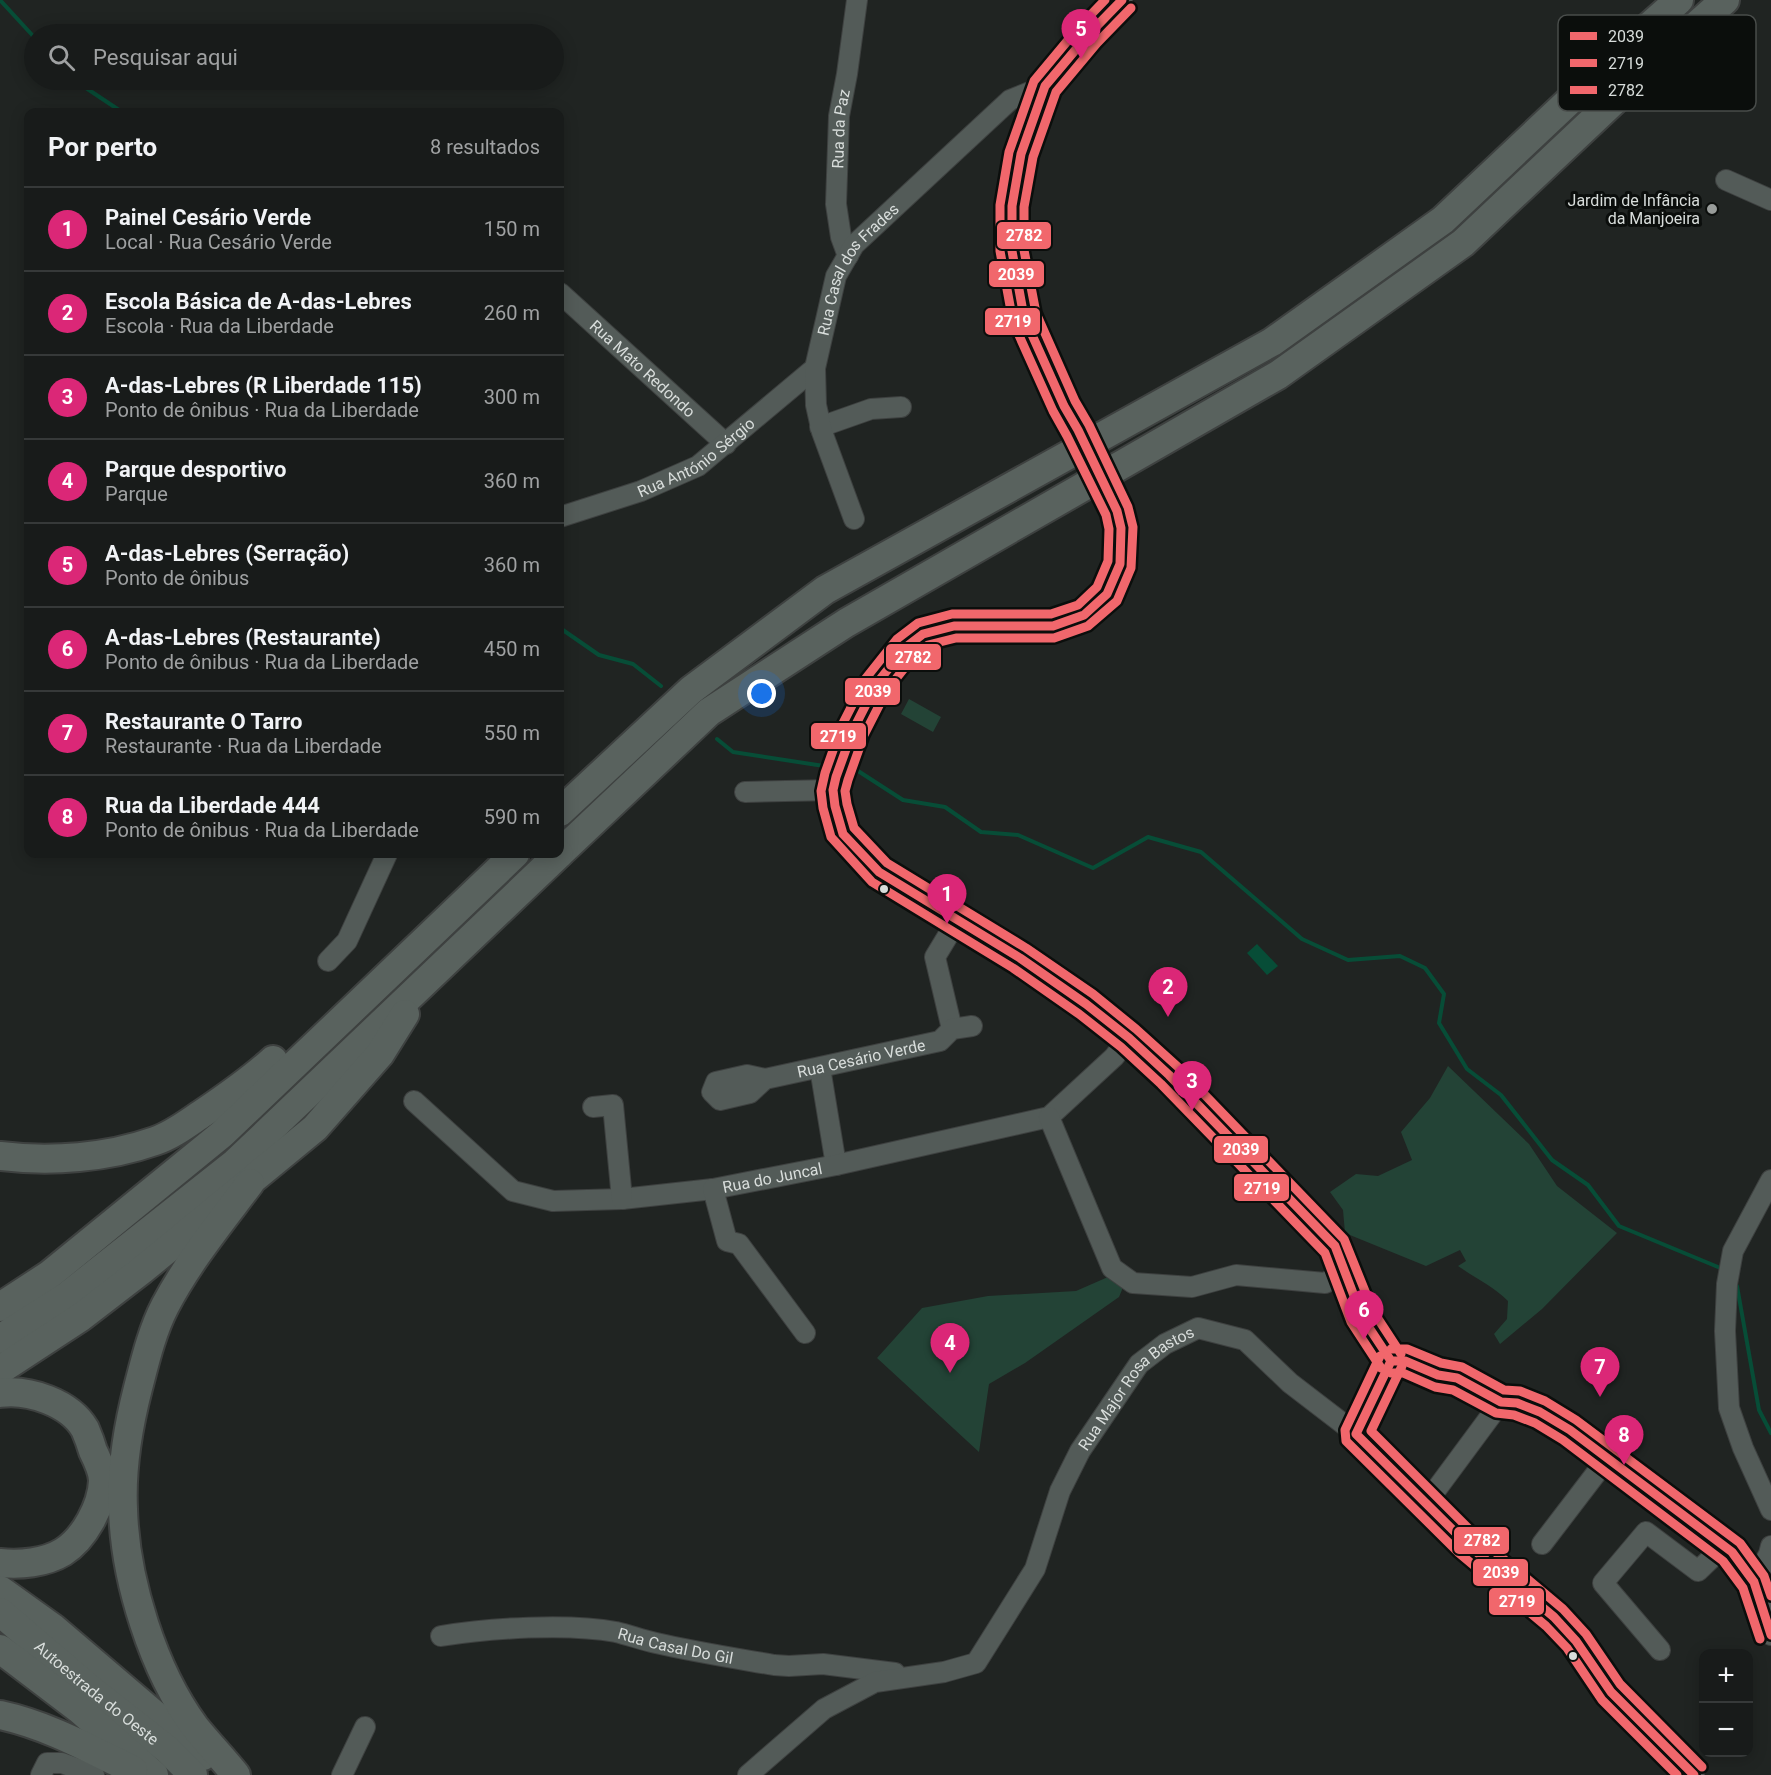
<!DOCTYPE html>
<html lang="pt">
<meta charset="utf-8">
<style>
:root{--surface:#181b1a;--page:#212423;--text:#f1f3f6;--muted:#9fa1a2;--line:#363939;--accent:#db2777}
body{margin:0;font-family:Roboto,sans-serif;background:var(--page);color:var(--text)}
.controls{position:absolute;right:18px;bottom:18px;display:grid;overflow:hidden;border-radius:12px;box-shadow:0 3px 15px #0003}
.controls button{width:54px;height:54px;display:grid;place-items:center;padding:0;border:0;border-bottom:2px solid var(--line);background:var(--surface);color:var(--text);font:30px sans-serif}
.you{position:absolute;left:762px;top:694px;width:21px;height:21px;margin:-15px;border:4px solid #fff;border-radius:50%;background:#1a73e8;box-shadow:0 0 0 9px #1a73e833}
.badge{display:grid;place-items:center;width:39px;height:39px;border-radius:50%;background:var(--accent);color:#fff;font-size:20px;font-weight:700}
.pin{position:absolute;translate:-50% -50px;filter:drop-shadow(0 2px 3px #0008)}
.pin::after{content:'';position:absolute;top:32px;width:21px;height:18px;background:inherit;clip-path:polygon(0 0,100% 0,50% 100%)}
.list{margin:0;padding:0;list-style:none}
h2{display:flex;justify-content:space-between;align-items:center;height:78px;margin:0;padding:0 24px;font-size:26px}
h2 small{font-size:20px;font-weight:400;color:var(--muted)}
.list li{display:grid;grid-template-columns:39px 1fr auto;gap:18px;align-items:center;box-sizing:border-box;height:84px;padding:0 24px;border-top:2px solid var(--line)}
.list b{display:block;font-size:22px;white-space:nowrap}
.list p{margin:0;font-size:20px;white-space:nowrap;color:var(--muted)}
.list em{font-size:20px;font-style:normal;color:var(--muted)}
.icon{flex:none;width:33px;height:33px;fill:none;stroke:currentColor;stroke-width:2;stroke-linecap:round;stroke-linejoin:round}
.map{position:relative;flex:none;width:1771px;height:1775px;overflow:hidden}
.search{position:absolute;background:var(--surface);box-shadow:0 3px 15px #0003;left:24px;top:24px;width:540px;height:66px;display:flex;align-items:center;gap:15px;box-sizing:border-box;padding:0 21px;border-radius:33px;color:var(--muted);font-size:22px}
.panel{position:absolute;background:var(--surface);box-shadow:0 3px 15px #0003;left:24px;top:108px;width:540px;height:750px;border-radius:12px}
.map>svg:first-child{display:block}
</style>
<div class="map">
<svg width="1771" height="1775" viewBox="0 0 1771 1775">
<rect width="100%" height="100%" fill="#202422"/>
<!-- green -->
<path fill="#234336" d="M909,699L941,717L933,732L901,714Z
M1448,1066L1529,1144L1557,1186L1617,1233L1542,1309L1500,1344L1494,1334L1507,1319L1508,1301C1493,1286 1475,1278 1458,1266L1466,1261L1460,1250L1426,1266L1345,1233L1343,1210L1330,1192L1356,1174L1378,1176L1412,1160L1401,1132L1430,1098Z
M1108,1277L1124,1285L1119,1297L1025,1363L989,1384L979,1452L877,1358L922,1308L988,1296L1076,1291Z"/>
<!-- water -->
<path fill="#074d37" d="M1257,944L1278,966L1267,975L1247,953Z"/>
<g fill="none" stroke-linecap="round" stroke-linejoin="round">
<!-- stream -->
<path stroke="#074d37" stroke-width="4" d="M0,0L34,37
M74,80L122,112
M560,628L599,655L633,664L661,686
M717,739L733,752L824,766
M855,769L903,800L945,807L981,832L1018,835L1093,868L1148,837L1201,852L1302,939L1348,960L1400,956L1425,968L1444,994L1439,1023L1467,1069L1501,1095L1552,1160L1588,1185L1619,1226L1718,1267
M1737,1286L1759,1410L1771,1433"/>
<defs>
<g id="minor">
<path d="M1726,180L1771,200"/>
<path id="s1" d="M848,256L841,237L836,204L839,116L847,74L857,0"/>
<path id="s2" d="M560,293L726,444"/>
<path d="M820,427L871,409L901,407"/>
<path d="M1078,430C1059,397 1034,352 1024,315C1007,255 1007,190 1029,131C1034,117 1038,98 1046,85C1067,53 1096,26 1122,0"/>
<path d="M1107,489L1117,511L1121,528L1120,564L1107,594L1084,615L1053,626H954L923,634L906,647L877,683L853,730L836,777L833,790L835,806L843,834L879,872L1020,958L1086,1004L1129,1038L1169,1075L1335,1246L1362,1317L1391,1361"/>
<path id="s3" d="M560,517L641,491L698,466L815,368"/>
<path id="s4" d="M854,519L822,432L816,405L815,368L836,276L854,245L1010,100L1045,86"/>
<path d="M745,792L833,790"/>
<path d="M328,961L347,941L387,854"/>
<path d="M952,1029L935,957L958,919"/>
<path d="M820,1068L836,1165"/>
<path id="s5" d="M765,1079L750,1093L720,1100L712,1092L716,1082L747,1075L765,1079L940,1041L952,1029L972,1026"/>
<path id="s6" d="M414,1101L513,1191L553,1201L622,1199L713,1189L836,1165L1049,1117L1114,1057L1129,1038"/>
<path d="M593,1107L613,1105L622,1199"/>
<path d="M1049,1117L1112,1268L1133,1283L1192,1287L1236,1275L1325,1283L1345,1272"/>
<path d="M1771,1180L1733,1251L1727,1284L1725,1331L1729,1408L1743,1448L1771,1510"/>
<path d="M713,1189L727,1241L739,1244L805,1333"/>
<path d="M1391,1361H1405L1438,1375L1457,1378L1501,1402L1517,1403L1540,1412L1570,1430L1732,1552L1754,1582L1771,1635"/>
<path d="M1356,1434L1391,1361"/>
<path d="M1427,1502L1501,1402"/>
<path d="M1542,1544L1607,1459"/>
<path d="M1754,1582L1769,1554L1771,1546"/>
<path id="s7" d="M441,1636C489,1628 568,1623 616,1632C629,1635 642,1640 656,1643C695,1652 734,1658 774,1665L789,1666L823,1664L895,1673"/>
<path d="M1660,1650L1603,1583L1646,1532L1698,1571L1724,1546"/>
<path d="M41,1775L47,1763H62L94,1775"/>
<path d="M342,1775L365,1727"/>
<path id="s8" d="M748,1775L824,1709L875,1682L944,1672L976,1663L1035,1569L1060,1491L1080,1451L1139,1364L1165,1344L1198,1328L1245,1340L1290,1383L1363,1439L1467,1544L1554,1617L1576,1641L1611,1692L1694,1775"/>
</g>
<g id="highway">
<path d="M560,812L691,690L825,590L1272,342L1443,220L1636,38L1679,0"/>
<path d="M560,853L709,712L846,623L1278,375L1463,243L1655,62L1725,0"/>
<path d="M0,1156C51,1162 107,1158 155,1141C173,1135 188,1123 203,1113C228,1096 251,1080 273,1060"/>
<path d="M0,1307L49,1275L222,1134L515,854"/>
<path d="M0,1339L67,1296L235,1163L559,854"/>
<path d="M0,1370L81,1317L142,1270L315,1128L380,1054L405,1014"/>
<path d="M0,1393C29,1389 70,1403 85,1429C88,1436 91,1444 93,1451C97,1459 103,1472 103,1481C102,1506 84,1539 63,1552C45,1563 20,1565 0,1563"/>
<path d="M0,1590L53,1628L203,1756"/>
<path id="s9" d="M0,1612L89,1688L168,1750L193,1775"/>
<path d="M0,1649L79,1709L154,1775"/>
<path d="M0,1715C47,1725 90,1749 133,1770"/>
<path d="M236,1775C223,1759 208,1743 195,1727C153,1670 125,1580 123,1509C121,1469 128,1427 138,1388C145,1361 152,1331 165,1306C188,1262 220,1223 250,1183"/>
</g>
</defs>
<!-- minor casing -->
<use href="#minor" stroke="#3e4140" stroke-width="22"/>
<!-- highway casing -->
<use href="#highway" stroke="#3e4140" stroke-width="32"/>
<!-- minor -->
<use href="#minor" stroke="#535b58" stroke-width="20"/>
<!-- highway -->
<use href="#highway" stroke="#59625e" stroke-width="28"/>
<defs>
<path id="bus-1" d="M1122,0L1088,35L1045,86L1021,154L1012,206V251L1024,317L1064,406L1078,430L1117,511L1121,528L1120,564L1107,594L1084,615L1053,626H954L923,634L906,647L877,683L853,730L836,777L833,790L835,806L843,834L879,872L1020,958L1086,1004L1129,1038L1169,1075L1335,1246L1362,1317L1391,1361
M1391,1361L1356,1434L1467,1544L1554,1617L1576,1641L1611,1692L1694,1775
M1391,1361H1405L1438,1375L1457,1378L1501,1402L1517,1403L1540,1412L1570,1430L1732,1552L1754,1582L1771,1635"/>
<path id="bus-2" d="M1105,0L1079,27L1034,81L1009,152L1000,205V251L1013,322L1053,411L1067,436L1106,515L1109,529L1108,561L1097,587L1078,605L1051,614H952L918,623L897,639L866,678L842,725L825,773L821,791L823,808L831,837L872,882L1013,968L1079,1014L1121,1047L1161,1084L1325,1253L1351,1322L1381,1368
M1380,1356L1345,1430L1346,1441L1459,1553L1546,1626L1567,1648L1602,1700L1677,1775
M1391,1373H1403L1435,1387L1453,1390L1496,1413L1514,1415L1535,1423L1563,1440L1723,1561L1743,1588L1760,1639"/>
<path id="bus-3" d="M1131,8L1097,43L1056,92L1033,157L1024,207V250L1036,313L1075,401L1089,425L1128,507L1133,527L1131,568L1117,601L1088,626L1054,638H956L928,645L914,656L887,690L864,735L848,780L845,791L847,804L854,828L887,863L1026,948L1093,994L1136,1029L1178,1067L1344,1239L1373,1311L1401,1354
M1391,1349H1407L1441,1363L1462,1367L1504,1390L1520,1391L1545,1401L1576,1420L1740,1543L1764,1576L1771,1596
M1402,1366L1371,1431L1475,1535L1563,1609L1586,1634L1620,1684L1702,1767"/>
</defs>
<!-- bus-1 casing -->
<use href="#bus-1" stroke="#0b0e0c" stroke-width="14"/>
<!-- bus-2 casing -->
<use href="#bus-2" stroke="#0b0e0c" stroke-width="14"/>
<!-- bus-3 casing -->
<use href="#bus-3" stroke="#0b0e0c" stroke-width="14"/>
<!-- bus-1 -->
<use href="#bus-1" stroke="#f1676c" stroke-width="9"/>
<!-- bus-2 -->
<use href="#bus-2" stroke="#f1676c" stroke-width="9"/>
<!-- bus-3 -->
<use href="#bus-3" stroke="#f1676c" stroke-width="9"/>
</g>
<!-- markers -->
<circle fill="#989c9a" stroke="#0b0e0c" stroke-width="2" cx="1712" cy="209" r="6"/>
<g fill="#d8dddb" stroke="#0b0e0c" stroke-width="2">
<circle cx="884" cy="889" r="5"/>
<circle cx="1573" cy="1656" r="5"/>
</g>
<g text-anchor="middle" stroke-width="6" stroke-linejoin="round" paint-order="stroke">
<!-- street labels -->
<g font-size="16" fill="#d8dddb" stroke="#0b0e0c">
<text dy="6" stroke="none"><textPath href="#s1" startOffset="129">Rua da Paz</textPath></text>
<text dy="6" stroke="none"><textPath href="#s4" startOffset="268">Rua Casal dos Frades</textPath></text>
<text dy="6" stroke="none"><textPath href="#s2" startOffset="112">Rua Mato Redondo</textPath></text>
<text dy="6" stroke="none"><textPath href="#s3" startOffset="150">Rua António Sérgio</textPath></text>
<text dy="6" stroke="none"><textPath href="#s5" startOffset="222">Rua Cesário Verde</textPath></text>
<text dy="6" stroke="none"><textPath href="#s6" startOffset="396">Rua do Juncal</textPath></text>
<text dy="6" stroke="none"><textPath href="#s8" startOffset="585">Rua Major Rosa Bastos</textPath></text>
<text dy="6" stroke="none"><textPath href="#s7" startOffset="237">Rua Casal Do Gil</textPath></text>
<text dy="6" stroke="none"><textPath href="#s9" startOffset="126">Autoestrada do Oeste</textPath></text>
</g>
<!-- poi labels -->
<g font-size="16" fill="#d8dddb" stroke="#0b0e0c" text-anchor="end">
<text x="1700" y="206">Jardim de Infância<tspan x="1700" dy="18">da Manjoeira</tspan></text>
</g>
</g>
<!-- legend -->
<rect x="1558" y="15" width="198" height="96" rx="9" fill="#0b0e0c" stroke="#484c4a" stroke-width="1.5"/>
<rect x="1570" y="32" width="27" height="8" fill="#f1676c"/>
<rect x="1570" y="59" width="27" height="8" fill="#f1676c"/>
<rect x="1570" y="86" width="27" height="8" fill="#f1676c"/>
<g font-size="16" fill="#d8dddb">
<text x="1608" y="42">2039</text>
<text x="1608" y="69">2719</text>
<text x="1608" y="96">2782</text>
</g>
<g stroke="#0b0e0c" stroke-width="2">
<rect x="996" y="221" width="56" height="29" rx="6" fill="#f1676c"/>
<rect x="988" y="260" width="57" height="28" rx="6" fill="#f1676c"/>
<rect x="984" y="307" width="57" height="29" rx="6" fill="#f1676c"/>
<rect x="885" y="643" width="57" height="28" rx="6" fill="#f1676c"/>
<rect x="844" y="677" width="57" height="29" rx="6" fill="#f1676c"/>
<rect x="810" y="722" width="57" height="28" rx="6" fill="#f1676c"/>
<rect x="1213" y="1135" width="56" height="29" rx="6" fill="#f1676c"/>
<rect x="1233" y="1173" width="57" height="29" rx="6" fill="#f1676c"/>
<rect x="1453" y="1526" width="57" height="29" rx="6" fill="#f1676c"/>
<rect x="1472" y="1558" width="57" height="29" rx="6" fill="#f1676c"/>
<rect x="1488" y="1587" width="57" height="29" rx="6" fill="#f1676c"/>
</g>
<g font-size="16" text-anchor="middle" font-weight="bold" fill="#fff">
<text x="1024" y="241">2782</text>
<text x="1016" y="280">2039</text>
<text x="1013" y="327">2719</text>
<text x="913" y="663">2782</text>
<text x="873" y="697">2039</text>
<text x="838" y="742">2719</text>
<text x="1241" y="1155">2039</text>
<text x="1262" y="1194">2719</text>
<text x="1482" y="1546">2782</text>
<text x="1501" y="1578">2039</text>
<text x="1517" y="1607">2719</text>
</g>
</svg>
<div class="controls">
<button>+</button>
<button>−</button>
</div>
<div class="you"></div>
<div class="pin badge" style="left:947px;top:924px">1</div>
<div class="pin badge" style="left:1168px;top:1017px">2</div>
<div class="pin badge" style="left:1192px;top:1111px">3</div>
<div class="pin badge" style="left:950px;top:1373px">4</div>
<div class="pin badge" style="left:1081px;top:59px">5</div>
<div class="pin badge" style="left:1364px;top:1340px">6</div>
<div class="pin badge" style="left:1600px;top:1397px">7</div>
<div class="pin badge" style="left:1624px;top:1465px">8</div>
<div class="search"><svg class="icon" aria-label="search" viewBox="0 0 24 24"><circle cx="10" cy="10" r="6"/><path d="M15 15l6 6"/></svg>Pesquisar aqui</div>
<section class="panel">
<h2>Por perto<small>8 resultados</small></h2>
<ul class="list">
<li><span class="badge">1</span><div><b>Painel Cesário Verde</b><p>Local · Rua Cesário Verde</p></div><em>150 m</em></li>
<li><span class="badge">2</span><div><b>Escola Básica de A-das-Lebres</b><p>Escola · Rua da Liberdade</p></div><em>260 m</em></li>
<li><span class="badge">3</span><div><b>A-das-Lebres (R Liberdade 115)</b><p>Ponto de ônibus · Rua da Liberdade</p></div><em>300 m</em></li>
<li><span class="badge">4</span><div><b>Parque desportivo</b><p>Parque</p></div><em>360 m</em></li>
<li><span class="badge">5</span><div><b>A-das-Lebres (Serração)</b><p>Ponto de ônibus</p></div><em>360 m</em></li>
<li><span class="badge">6</span><div><b>A-das-Lebres (Restaurante)</b><p>Ponto de ônibus · Rua da Liberdade</p></div><em>450 m</em></li>
<li><span class="badge">7</span><div><b>Restaurante O Tarro</b><p>Restaurante · Rua da Liberdade</p></div><em>550 m</em></li>
<li><span class="badge">8</span><div><b>Rua da Liberdade 444</b><p>Ponto de ônibus · Rua da Liberdade</p></div><em>590 m</em></li>
</ul>
</section>
</div>
